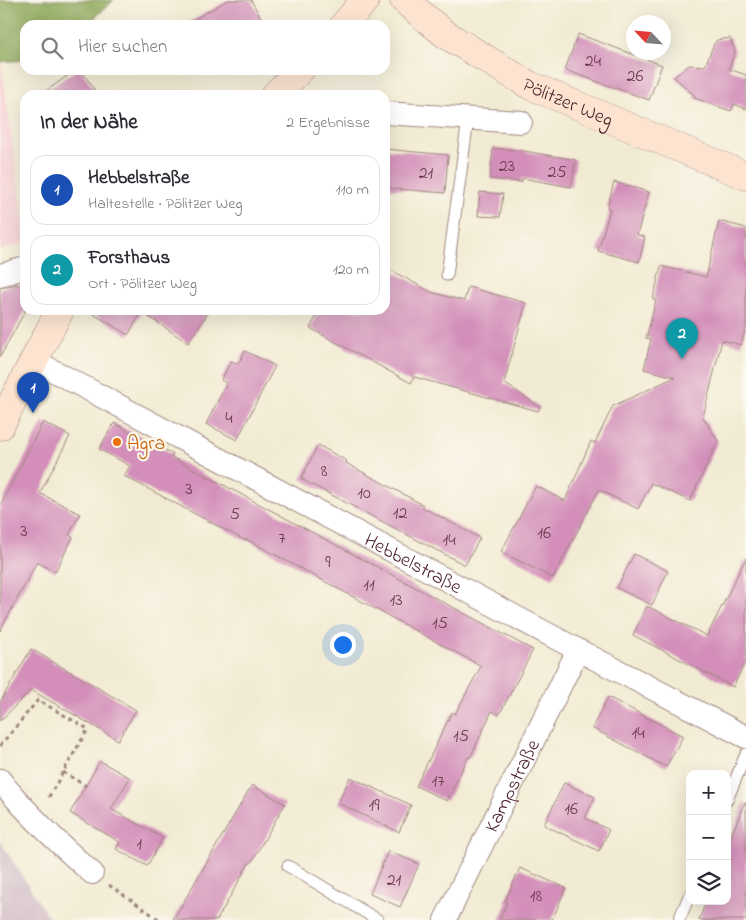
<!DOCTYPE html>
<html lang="de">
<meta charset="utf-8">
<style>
:root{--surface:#fff;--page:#f2f2f3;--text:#2b2b33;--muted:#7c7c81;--line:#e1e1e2;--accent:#1f6fb2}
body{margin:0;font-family:"Indie Flower",sans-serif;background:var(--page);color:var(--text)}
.controls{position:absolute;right:15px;bottom:15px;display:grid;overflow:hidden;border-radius:10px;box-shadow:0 5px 20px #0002}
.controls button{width:45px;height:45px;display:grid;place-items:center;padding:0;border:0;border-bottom:1px solid var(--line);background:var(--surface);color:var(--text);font:25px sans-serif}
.compass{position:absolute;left:626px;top:15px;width:45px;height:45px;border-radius:50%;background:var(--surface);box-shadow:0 5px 20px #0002;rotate:296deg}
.you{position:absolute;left:342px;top:644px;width:18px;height:18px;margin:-12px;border:4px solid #fff;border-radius:50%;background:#1a73e8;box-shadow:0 0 0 8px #1a73e833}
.badge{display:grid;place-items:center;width:32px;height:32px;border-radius:50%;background:var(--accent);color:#fff;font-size:16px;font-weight:700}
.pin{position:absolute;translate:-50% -41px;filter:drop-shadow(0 1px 2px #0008)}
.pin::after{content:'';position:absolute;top:26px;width:18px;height:15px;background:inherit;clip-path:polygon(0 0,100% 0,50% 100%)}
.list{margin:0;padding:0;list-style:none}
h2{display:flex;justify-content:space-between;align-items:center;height:65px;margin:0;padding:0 20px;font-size:21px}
h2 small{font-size:16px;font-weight:400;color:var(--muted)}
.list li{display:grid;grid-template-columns:32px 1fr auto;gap:15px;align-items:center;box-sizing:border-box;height:70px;margin:0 10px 10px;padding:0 10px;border:1px solid var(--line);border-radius:15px}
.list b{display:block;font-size:19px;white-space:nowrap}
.list p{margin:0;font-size:16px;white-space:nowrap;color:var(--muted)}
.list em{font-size:16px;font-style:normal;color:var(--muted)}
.icon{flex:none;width:28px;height:28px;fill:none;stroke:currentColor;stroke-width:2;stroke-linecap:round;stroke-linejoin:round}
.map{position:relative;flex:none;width:746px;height:920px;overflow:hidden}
.search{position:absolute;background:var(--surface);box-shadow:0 5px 20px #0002;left:20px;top:20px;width:370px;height:55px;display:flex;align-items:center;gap:12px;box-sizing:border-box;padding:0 18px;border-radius:15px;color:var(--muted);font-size:19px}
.panel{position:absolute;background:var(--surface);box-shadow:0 5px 20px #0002;left:20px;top:90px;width:370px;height:225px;border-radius:15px}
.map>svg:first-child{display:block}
</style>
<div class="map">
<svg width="746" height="920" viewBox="0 0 746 920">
<rect width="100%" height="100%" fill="#fbf7ec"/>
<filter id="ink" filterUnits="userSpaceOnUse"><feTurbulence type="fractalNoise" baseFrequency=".02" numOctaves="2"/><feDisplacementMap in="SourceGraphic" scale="10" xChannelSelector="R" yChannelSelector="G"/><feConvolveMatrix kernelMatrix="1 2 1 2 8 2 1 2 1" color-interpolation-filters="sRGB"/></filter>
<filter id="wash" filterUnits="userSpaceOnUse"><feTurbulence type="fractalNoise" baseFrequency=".0096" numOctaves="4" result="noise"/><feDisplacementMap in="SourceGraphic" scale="20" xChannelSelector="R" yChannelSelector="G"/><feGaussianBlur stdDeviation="1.12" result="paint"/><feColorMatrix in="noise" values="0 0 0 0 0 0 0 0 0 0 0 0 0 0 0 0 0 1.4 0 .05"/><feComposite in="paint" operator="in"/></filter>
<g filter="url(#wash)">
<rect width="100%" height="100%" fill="#f2ebd3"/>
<!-- built -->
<path fill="#f7cfd4" d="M0,62H1L25,230V243L0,250Z"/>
<!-- industrial -->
<path fill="#d2bdc8" d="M0,841L50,920H0Z"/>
<!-- forest -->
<path fill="#8ca85a" stroke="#6b6442" d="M0,0H114L87,25H25V60L0,62Z"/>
<g id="blocks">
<!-- building -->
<path fill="#d38fb9" d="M228,0H251L265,25H184Z
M578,34L662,65L649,100L565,70Z
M730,38L735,51L729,69L746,75V109L734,104L731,111L694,98L695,96L674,77L689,65L705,66L714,44L717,40Z
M76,70H81L98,95H40Z
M493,148L524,151L576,160L571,187L522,178V182L490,179Z
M385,149L448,155L445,193L385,188Z
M614,182L649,192L637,235L645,237L639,262L598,251L610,209L607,208Z
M480,192L503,194L500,217L478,216Z
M719,221L746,228V327L741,345L722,340L703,417L718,441L690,501L651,483L638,509L599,490L553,578L501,552L536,486L565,501L591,441L595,443L613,406L675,377L644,369L651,339L646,338L656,300L653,299L661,266L706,277Z
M385,267L431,292L464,301L468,287L526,303L504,383L540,407L538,411L414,377L411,383L310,328L320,310H385Z
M17,284L25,288V311L0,357V288Z
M87,310H210L188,343L142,312L128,335Z
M245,351L275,366L237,440L206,424L227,383L221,380L231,361L238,364Z
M43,422L70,436L40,493L80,514L69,535L73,537L55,572L37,562L0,631V506Z
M114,423L173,454L171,457L533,650L499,715L492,711L470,758L468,757L447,801L416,786L452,712L455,714L481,666L285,560L246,539V541L124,476L130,466L99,449Z
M318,445L347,461L346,463L423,505L422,507L480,538L465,565L301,479Z
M634,554L668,571L652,605L617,588Z
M746,558V661L733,687L633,635L647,606L707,636Z
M31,649L136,710L118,740L31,690L0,721V702Z
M608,697L683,736L666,767L592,728Z
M100,761L130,778L111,809L163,838L147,866L116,849L120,842L70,813Z
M350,777L411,805L399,832L338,803Z
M564,783L595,797L585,818L609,830L599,851L544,825Z
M252,785L285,804L251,863H249L217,920H173Z
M745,802H746V920H699L706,901H727V846Z
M388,851L419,864L400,907L370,894Z
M520,868L566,888L552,920H499L507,902L505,901Z"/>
</g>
</g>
<g filter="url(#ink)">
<use href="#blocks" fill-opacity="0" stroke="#9e857f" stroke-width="1"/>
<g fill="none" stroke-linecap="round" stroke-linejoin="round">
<defs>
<path id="lane" d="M447,275L468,119
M727,800L746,754
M288,866L378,920
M679,920L690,894"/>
<g id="street">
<path d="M385,113L521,122"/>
<path d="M0,275L25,268"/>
<path id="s1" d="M33,360L578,650L746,737"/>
<path d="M0,780C27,814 59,844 92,873"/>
<path id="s2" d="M445,920L578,650"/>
</g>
<g id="secondary">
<path id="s3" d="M404,0L445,34L529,85L746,176"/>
<path d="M344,25L365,0"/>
<path d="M275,95L300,70"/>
<path d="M0,426L60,310"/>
</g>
</defs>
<!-- lane casing -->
<use href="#lane" stroke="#9e857f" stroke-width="13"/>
<!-- street casing -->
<use href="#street" stroke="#9e857f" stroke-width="24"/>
<!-- secondary casing -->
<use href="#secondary" stroke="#9e857f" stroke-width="29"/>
<!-- path -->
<path stroke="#9e857f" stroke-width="3" stroke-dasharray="4 4" stroke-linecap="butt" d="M0,746L38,700L88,729L47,800
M63,772L86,786
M109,885L160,920"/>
<!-- lane -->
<use href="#lane" stroke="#fff" stroke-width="11"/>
<!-- street -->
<use href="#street" stroke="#fff" stroke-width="22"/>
<!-- secondary -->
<use href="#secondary" stroke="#fde4d1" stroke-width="28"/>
</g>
</g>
<!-- markers -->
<circle fill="#e8710a" stroke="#fbf7ec" stroke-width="2" cx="117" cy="442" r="5"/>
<g text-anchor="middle" stroke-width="4.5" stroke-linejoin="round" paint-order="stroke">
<!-- number labels -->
<g font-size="18" fill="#6c3b4e">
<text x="593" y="66">24</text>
<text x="635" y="81">26</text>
<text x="507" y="171">23</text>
<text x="557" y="177">25</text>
<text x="426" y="178">21</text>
<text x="229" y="423">4</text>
<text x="324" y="476">8</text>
<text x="189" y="494">3</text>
<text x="364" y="498">10</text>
<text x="400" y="518">12</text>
<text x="235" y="519">5</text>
<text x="24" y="536">3</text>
<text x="544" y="538">16</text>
<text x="282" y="543">7</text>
<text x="449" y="545">14</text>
<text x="328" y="567">9</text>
<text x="369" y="590">11</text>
<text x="396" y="605">13</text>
<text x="440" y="628">15</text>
<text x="638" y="738">14</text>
<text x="461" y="741">15</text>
<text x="438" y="786">17</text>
<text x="374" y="810">19</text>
<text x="571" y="814">16</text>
<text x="139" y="849">1</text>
<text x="394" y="885">21</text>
<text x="536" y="901">18</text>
</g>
<!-- street labels -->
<g font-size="20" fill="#4a1f2b" stroke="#fbf7ec">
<text dy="7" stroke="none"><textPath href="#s3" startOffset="194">Pölitzer Weg</textPath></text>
<text dy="7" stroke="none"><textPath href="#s1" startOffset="431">Hebbelstraße</textPath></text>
<text dy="7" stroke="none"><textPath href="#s2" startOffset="150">Kampstraße</textPath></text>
</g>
<!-- food labels -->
<g font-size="20" fill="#c56008" stroke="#fbf7ec" text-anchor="start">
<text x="127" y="449">Agra</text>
</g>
</g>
</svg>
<div class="controls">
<button>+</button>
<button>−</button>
<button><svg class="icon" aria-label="layers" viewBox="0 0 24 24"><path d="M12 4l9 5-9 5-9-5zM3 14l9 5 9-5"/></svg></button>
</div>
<svg class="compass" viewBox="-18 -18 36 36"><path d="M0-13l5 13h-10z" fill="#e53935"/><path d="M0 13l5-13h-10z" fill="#7c7c81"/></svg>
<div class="you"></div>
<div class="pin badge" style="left:33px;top:413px;background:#1a4fb4">1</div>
<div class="pin badge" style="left:682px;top:359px;background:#0f9aa8">2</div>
<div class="search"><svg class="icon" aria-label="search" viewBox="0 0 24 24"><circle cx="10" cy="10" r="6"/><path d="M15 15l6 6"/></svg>Hier suchen</div>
<section class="panel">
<h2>In der Nähe<small>2 Ergebnisse</small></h2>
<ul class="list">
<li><span class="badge" style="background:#1a4fb4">1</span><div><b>Hebbelstraße</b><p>Haltestelle · Pölitzer Weg</p></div><em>110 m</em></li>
<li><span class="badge" style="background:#0f9aa8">2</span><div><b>Forsthaus</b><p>Ort · Pölitzer Weg</p></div><em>120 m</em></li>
</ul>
</section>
</div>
